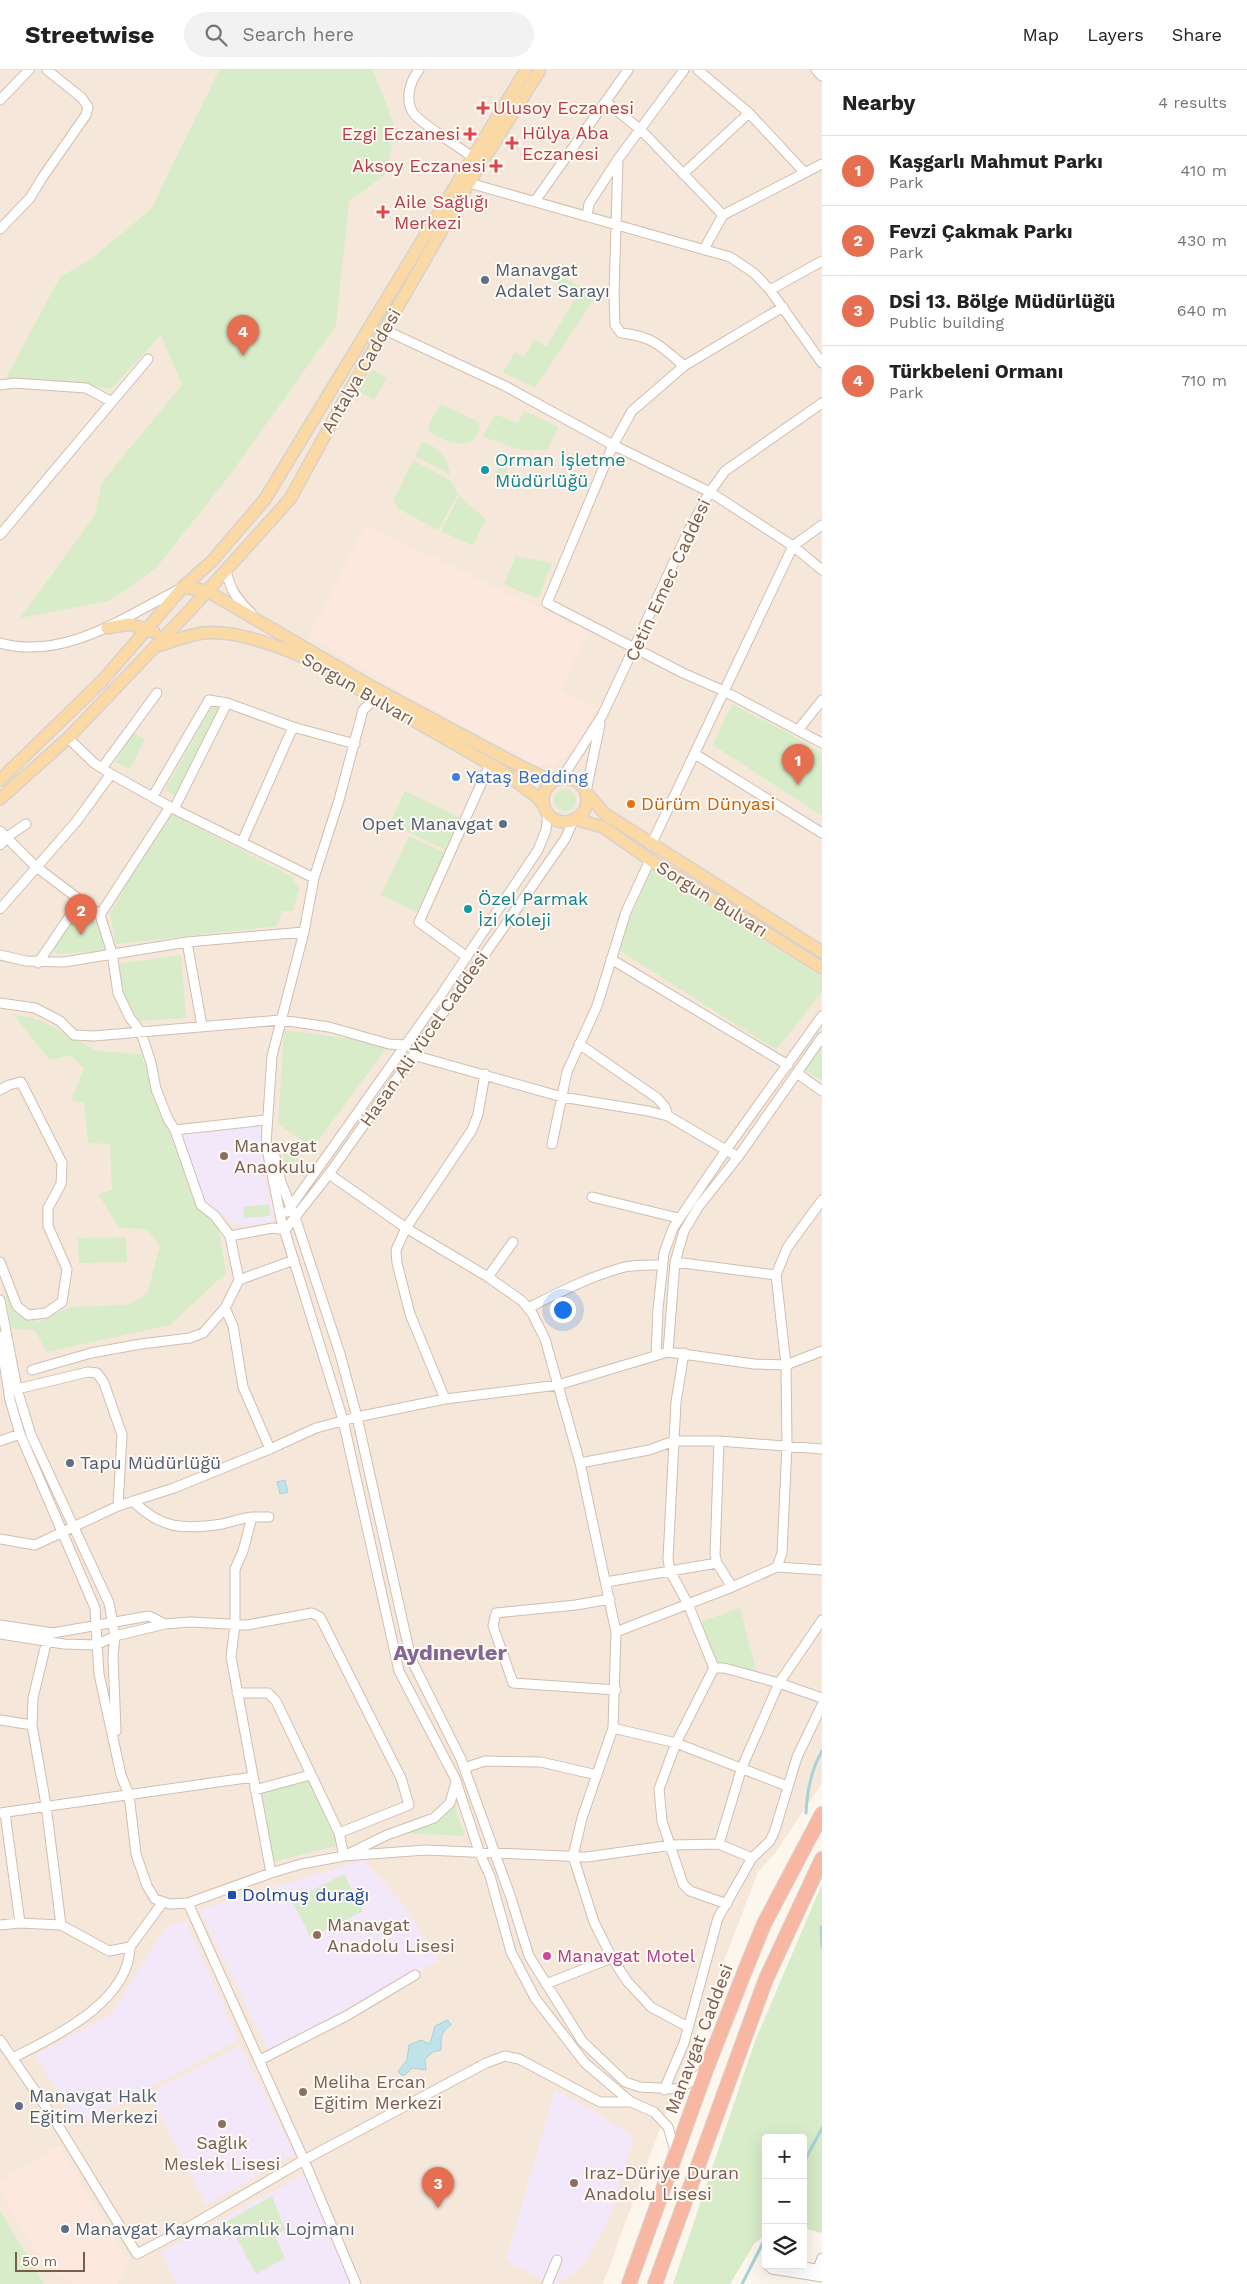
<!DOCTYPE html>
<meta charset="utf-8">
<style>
:root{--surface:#fff;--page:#f2f2f2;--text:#222;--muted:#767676;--line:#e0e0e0;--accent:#e76f51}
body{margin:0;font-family:"Work Sans",sans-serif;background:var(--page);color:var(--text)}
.controls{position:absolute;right:15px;bottom:15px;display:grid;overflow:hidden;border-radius:5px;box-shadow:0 5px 20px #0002}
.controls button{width:45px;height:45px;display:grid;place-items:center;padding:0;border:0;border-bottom:1px solid var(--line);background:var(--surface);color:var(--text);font:25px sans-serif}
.scale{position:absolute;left:15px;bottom:12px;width:70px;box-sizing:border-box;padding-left:5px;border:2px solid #7a5c4d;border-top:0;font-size:14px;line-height:18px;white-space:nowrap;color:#7a5c4d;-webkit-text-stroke:4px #fffaf3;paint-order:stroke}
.you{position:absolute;left:562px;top:1239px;width:18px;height:18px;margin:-12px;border:4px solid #fff;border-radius:50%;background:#1a73e8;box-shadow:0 0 0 8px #1a73e833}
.badge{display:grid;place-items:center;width:32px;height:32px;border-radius:50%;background:var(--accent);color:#fff;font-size:16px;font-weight:700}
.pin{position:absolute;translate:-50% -41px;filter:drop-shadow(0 1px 2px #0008)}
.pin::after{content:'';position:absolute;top:26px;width:18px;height:15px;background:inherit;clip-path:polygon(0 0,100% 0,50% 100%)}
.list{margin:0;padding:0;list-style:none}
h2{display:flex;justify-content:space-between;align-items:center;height:65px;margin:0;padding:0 20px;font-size:21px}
h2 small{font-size:16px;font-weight:400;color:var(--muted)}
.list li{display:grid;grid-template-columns:32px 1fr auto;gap:15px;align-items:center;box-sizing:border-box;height:70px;padding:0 20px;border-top:1px solid var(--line)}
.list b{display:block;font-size:19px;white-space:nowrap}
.list p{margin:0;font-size:16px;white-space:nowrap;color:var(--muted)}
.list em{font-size:16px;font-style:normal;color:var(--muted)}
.icon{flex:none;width:28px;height:28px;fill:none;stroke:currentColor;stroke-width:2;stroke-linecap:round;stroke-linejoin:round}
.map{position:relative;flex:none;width:822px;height:2214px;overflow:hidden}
header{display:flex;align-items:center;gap:30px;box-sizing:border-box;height:70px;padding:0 25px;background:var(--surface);border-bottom:1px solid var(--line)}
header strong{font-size:24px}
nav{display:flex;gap:28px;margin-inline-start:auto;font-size:18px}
.search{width:350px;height:45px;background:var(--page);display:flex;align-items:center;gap:12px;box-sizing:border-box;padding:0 18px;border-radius:28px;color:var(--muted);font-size:19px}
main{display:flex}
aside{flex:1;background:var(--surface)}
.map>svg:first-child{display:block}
</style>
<header>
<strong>Streetwise</strong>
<div class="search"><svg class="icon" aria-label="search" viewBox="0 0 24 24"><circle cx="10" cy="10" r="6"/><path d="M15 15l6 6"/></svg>Search here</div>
<nav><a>Map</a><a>Layers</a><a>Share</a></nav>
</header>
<main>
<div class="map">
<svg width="822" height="2214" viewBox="0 0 822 2214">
<rect width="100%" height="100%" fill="#fdf6ec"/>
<!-- residential -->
<path fill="#f5e8da" d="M0,0H822V1713L775,1783L758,1802L662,2053L603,2214H44L0,2140Z"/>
<!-- commercial -->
<path fill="#fde8e0" d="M366,455L588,562L560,621L596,638L576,678L553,695H537L399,621L309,566Z
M59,2076L129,2193L117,2214H75L45,2197L0,2121V2111Z"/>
<!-- education -->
<path fill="#f3e8fa" d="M260,1055L265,1109L274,1142L273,1148L269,1152L242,1157L206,1136L177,1064Z
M363,1790L404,1835L438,1891L269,1982L199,1840Z
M185,1850L239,1970L79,2055L35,1985L111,1945L165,1858Z
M240,1976L295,2084L206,2135L149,2023Z
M555,2020L594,2041L634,2068L606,2157L580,2198L557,2214H551L506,2190Z
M305,2104L352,2214H176L161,2182Z"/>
<!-- green -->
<path fill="#d8ecc9" d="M219,0H373L396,60L385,105L349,131L336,256L230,405L156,498L109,531L20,548L95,445L102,412L182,315L161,265L111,319L6,308L60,207L91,189L151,139Z
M560,206L597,225L535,318L503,302L515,282L524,287L534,270L547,276L577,225L556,212Z
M372,299L387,308L374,330L359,321Z
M443,335L479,352L480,358L474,370C460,378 440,371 429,360L428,356L439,336Z
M525,341L558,357L548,380H522L483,367L495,344L517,353Z
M422,372C439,377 448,387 450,405L415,386Z
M413,390L451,411L458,424L438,460L399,439L393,431Z
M502,391L507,400L501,412L493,408Z
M459,426L486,449L473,476L441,461Z
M516,486L552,493L538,529L504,514Z
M214,633L222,635L175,726L165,720Z
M732,634L790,664L822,684V746L713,675Z
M133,663L145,669L130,699L115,692Z
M554 730a11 11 0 1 1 22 0a11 11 0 1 1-22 0Z
M405,721L461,748L445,780L390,753Z
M172,744L291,806L299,818L293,841H282L277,856L116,874L110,843L134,800Z
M409,766L445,783L417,842L381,825Z
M651,799L822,907V922L776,980L617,879Z
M78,840L100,855L104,881L57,884L54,880L55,875Z
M181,885L186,948L140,951L125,926L117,894Z
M13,944L40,950L97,981L141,984L195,1133L218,1153L226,1203L170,1255L46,1282L35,1260L12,1259L3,1211L38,1252L69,1237L128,1235L147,1224L160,1176L147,1159L119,1158L98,1124L112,1120L110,1074L88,1073L84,1033L71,1030L84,998L70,985L50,990Z
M284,960L389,974L313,1078L278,1054Z
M822,970V1011L801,997Z
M282,1077L302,1092L295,1103L286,1105Z
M269,1134L270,1146L244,1148L243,1137Z
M126,1167L127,1192L79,1193L78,1168Z
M740,1538L757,1604L718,1594L700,1552Z
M307,1709L336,1768L335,1776L273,1792L262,1723Z
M453,1732L465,1766L395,1763L442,1744Z
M344,1804L363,1841L311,1868L292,1831Z
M822,1814V2163L803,2158V2068H766V2164L754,2174L730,2214H673L755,1971Z
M272,2126L285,2160L275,2166L285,2188L256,2204L227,2151Z
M0,2140L44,2214H0Z"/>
<!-- water -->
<path fill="#bfe3e8" stroke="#a5d3da" d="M285,1410L288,1422L280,1424L277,1412Z
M448,1950L451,1955C440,1962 441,1968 441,1980L433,1982L425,1989L426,2000L412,1998L405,2005H401L398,2001L407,1990L409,1975L421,1970L430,1974L435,1956Z"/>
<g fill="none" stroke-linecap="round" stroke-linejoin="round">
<!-- stream -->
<path stroke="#a5d3da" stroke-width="3" d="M806,1743C807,1722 811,1700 822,1681
M821,1857L822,1877
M803,2094L822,2058
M742,2214L766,2167"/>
<defs>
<path id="minor" d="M419,0C410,11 404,31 414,44C422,54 459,77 471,86
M698,0L749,43L804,102
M816,0L822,6
M0,30L29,0
M606,32L641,60L723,145
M683,104L749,43
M469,113L730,187L754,203L770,220L822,293
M535,131L628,0
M587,146L589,134L618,89
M0,159L30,128L42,108L86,45L88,37L82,28L47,0
M704,179L723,145L822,94
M770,220L822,191
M783,237L684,296L632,341L613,375L547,533L683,603L724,621L822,673
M385,260L505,316L613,375L710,422L793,476L822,500
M684,296C661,276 652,266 621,263L615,255L614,224L618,89L684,0
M0,315L14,313L86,318L112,332
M0,465L148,289
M226,500C230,520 237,529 251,543
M0,573C66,591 125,546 180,519
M375,629L363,640L339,730L314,808L304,862L272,986L266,1074L281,1149L343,1350L399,1601L455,1708L480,1784L490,1806L511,1882L535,1928L585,1993L631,2032L654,2042L668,2057L676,2084
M798,660L822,630
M68,668L94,693L111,704L174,739L314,808
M695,684L822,763
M102,698L157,623
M562,708L602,646L688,462L710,422L725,401L822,333
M586,722L600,654
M153,726L209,630L227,633L293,657L355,674
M174,739L227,633
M0,761L35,796L100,845L112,883L118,923L130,948L141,962L151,993L156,1019L168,1049L175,1060L266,1050
M242,772L293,657
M0,775L7,767L26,754
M651,775L793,476L822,455
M0,839L76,752L111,704
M100,845L170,737
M187,872L202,956
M0,885L26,891L64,892L187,872L304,862
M467,887L419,852L490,694
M611,889L788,995
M38,893L80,831
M0,933L35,938L60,951L74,965L94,966L281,950L329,957L389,974L405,975
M579,974L657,1028L665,1037L668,1046
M413,985L562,1027L648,1041L668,1046L738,1087
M797,1003L822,1021
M0,1020L9,1015L21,1012L62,1093L61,1114L48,1138V1156L67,1199L62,1232L46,1243L28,1245L17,1236L0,1192
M175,1060L201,1135L215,1146L230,1166
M552,1074L567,1002L597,936L626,842L650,790
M274,1082L281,1112L295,1147L340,1284L357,1347L411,1589L461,1689L511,1828L529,1886L582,1971L625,2012L640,2017L676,2019L687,2014L705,2001
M329,1104L406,1158L488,1207L513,1172
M592,1127L678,1148
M287,1142L441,925L538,780L546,760L548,742
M675,1192L776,1205
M488,1207L522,1231L532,1243L545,1269L580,1393L616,1562L613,1658L582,1748L573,1786L594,1852L612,1888L627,1911L651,1937L688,1957
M239,1210L230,1166L273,1158L285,1160L329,1104L499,864L565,769L574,749
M0,1230L17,1319L31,1365L109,1533L115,1566L113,1586L116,1661
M225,1238L233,1256L243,1317L270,1379
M528,1238C558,1223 589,1207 621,1198C634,1194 649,1195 663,1195
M0,1266L10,1330L20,1364L95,1538L99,1604L121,1705L129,1725L136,1784L147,1816L155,1829L170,1834L188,1833L271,1803L301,1794L344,1786L425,1780L587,1787L672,1775L719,1774L752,1788L770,1771L775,1760L797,1687L822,1635
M668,1282L675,1192L684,1161L699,1136L738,1087L822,967
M684,1283L676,1332L668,1489L670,1501L688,1534L714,1598L676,1673L659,1719L662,1751L683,1814L690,1821L727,1834
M656,1285L658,1239L664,1183L673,1158L726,1080L822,946
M32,1300L91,1283L141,1274L190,1268L203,1263L225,1238L239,1210L294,1190
M445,1329L410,1244L397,1193L396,1180L406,1158L472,1060L478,1044L485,1004
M0,1371L20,1364
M719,1371L715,1485L717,1493L732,1517
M580,1393L649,1380L674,1371H719L822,1379
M133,1431C161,1459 183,1460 222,1454C232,1452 241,1448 252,1447L243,1481L235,1499V1555L231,1587L271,1803
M118,1436L174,1418L270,1379L316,1358L357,1347L445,1329L558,1315L668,1282L754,1294L786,1295L822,1281
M252,1447H269
M0,1469L35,1475L118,1436L122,1365L104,1313L97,1303L88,1302L17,1319
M777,1497L822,1500
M606,1512L717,1493
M610,1529L576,1535L496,1543L493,1556L513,1613L616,1620
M0,1555L53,1563L149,1546L165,1554
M616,1562L732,1517L777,1497L782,1483L787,1375L786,1295L776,1205L787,1178L822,1130
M0,1564L64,1574L96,1575L115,1566L165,1554L190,1552L247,1555L312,1543L320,1547L401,1708L409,1735L339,1763
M47,1570L33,1628L32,1655L46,1735L61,1855
M714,1598H724L779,1613L822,1628
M237,1623H268L276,1631L339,1763L344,1786
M0,1650L32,1655
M613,1658L676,1673L787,1716
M464,1698L485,1691L541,1692L597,1705
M255,1720L310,1705
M0,1743L253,1707
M5,1743L20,1853
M719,1774L742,1697L779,1613L822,1550
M348,1784L387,1765L434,1748L450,1733L456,1712
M188,1833L304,2090L486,1993L505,1986L519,1989L600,2032H631
M0,1855L20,1853L61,1855L109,1881L130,1877L163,1832
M546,1914L612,1888
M0,1970L53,2047L137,2184L194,2154L304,2090L356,2214
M13,1988C55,1966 129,1932 130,1877
M260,1990L348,1945L415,1905
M664,2020L684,1973L718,1848L752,1788
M768,2195L772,2199L822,2207
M794,2195L822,2200
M818,2199L822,2188
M547,2214L557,2190"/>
<path id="major" d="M183,517L207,521L374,618L520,696L549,710L562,708
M107,558L129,554L154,562
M155,577C171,572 187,565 203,563C234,560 273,574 301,586L502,701L538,728L544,736
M543 730a22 22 0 1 1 44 0a22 22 0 1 1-44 0Z
M0,710L102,611L183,517L212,491L265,429L526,0
M586,722L605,744L822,882
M0,729L68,668L191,539L290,429L346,327L469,113L540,0
M574,749L603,757L650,790L822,898"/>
<path id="highway" d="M629,2214L706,2000L744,1903L764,1854L822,1744
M655,2214L766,1909L822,1789"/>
</defs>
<!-- minor casing -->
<use href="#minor" stroke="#d1beb0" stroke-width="11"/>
<!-- major casing -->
<use href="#major" stroke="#dad1cd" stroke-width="14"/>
<!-- highway casing -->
<use href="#highway" stroke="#dad1cd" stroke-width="16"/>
<!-- minor -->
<use href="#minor" stroke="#fff" stroke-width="9"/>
<!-- major -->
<use href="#major" stroke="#fbd9a5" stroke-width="11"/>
<!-- highway -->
<use href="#highway" stroke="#f7b7a3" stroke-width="14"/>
</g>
<!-- markers -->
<g fill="#e0444e" stroke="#fffaf3" stroke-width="2">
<path d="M480.5 30.5h5v5h5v5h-5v5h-5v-5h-5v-5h5z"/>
<path d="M467.5 56.5h5v5h5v5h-5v5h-5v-5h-5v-5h5z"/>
<path d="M509.5 65.5h5v5h5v5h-5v5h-5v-5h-5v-5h5z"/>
<path d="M493.5 88.5h5v5h5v5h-5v5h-5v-5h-5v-5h5z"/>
<path d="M380.5 134.5h5v5h5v5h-5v5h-5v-5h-5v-5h5z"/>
</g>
<g fill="#5c6f8a" stroke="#fffaf3" stroke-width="2">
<circle cx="485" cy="210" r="5"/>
<circle cx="503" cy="754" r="5"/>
<circle cx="70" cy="1393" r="5"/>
<circle cx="19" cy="2036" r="5"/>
<circle cx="65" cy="2159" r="5"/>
</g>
<g fill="#0f9aa8" stroke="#fffaf3" stroke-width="2">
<circle cx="485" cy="400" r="5"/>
<circle cx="468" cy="839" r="5"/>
</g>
<circle fill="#3f7fe0" stroke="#fffaf3" stroke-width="2" cx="456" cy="707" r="5"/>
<circle fill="#e8710a" stroke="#fffaf3" stroke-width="2" cx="631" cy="734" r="5"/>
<g fill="#8d6e63" stroke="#fffaf3" stroke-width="2">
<circle cx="224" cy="1086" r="5"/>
<circle cx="317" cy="1865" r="5"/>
<circle cx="303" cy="2022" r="5"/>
<circle cx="222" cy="2054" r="5"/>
<circle cx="574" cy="2113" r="5"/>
</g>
<rect fill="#1a4fb4" stroke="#fffaf3" stroke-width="2" x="227" y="1820" width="10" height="10" rx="2.5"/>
<circle fill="#d1479c" stroke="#fffaf3" stroke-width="2" cx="547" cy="1886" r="5"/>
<g text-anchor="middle" stroke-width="4" stroke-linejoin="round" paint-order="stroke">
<!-- health labels -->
<g font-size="18" fill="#be3a42" stroke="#fffaf3" text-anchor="start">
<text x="493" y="44">Ulusoy Eczanesi</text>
<text x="522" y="69">Hülya Aba<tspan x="522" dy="21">Eczanesi</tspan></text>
<text x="460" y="70" text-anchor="end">Ezgi Eczanesi</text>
<text x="486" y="102" text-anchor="end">Aksoy Eczanesi</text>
<text x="394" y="138">Aile Sağlığı<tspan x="394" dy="21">Merkezi</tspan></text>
</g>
<!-- service labels -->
<g font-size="18" fill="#4e5e75" stroke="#fffaf3" text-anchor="start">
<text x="495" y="206">Manavgat<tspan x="495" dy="21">Adalet Sarayı</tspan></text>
<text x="493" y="760" text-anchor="end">Opet Manavgat</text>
<text x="80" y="1399">Tapu Müdürlüğü</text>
<text x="29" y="2032">Manavgat Halk<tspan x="29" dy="21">Eğitim Merkezi</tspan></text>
<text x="75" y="2165">Manavgat Kaymakamlık Lojmanı</text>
</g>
<!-- street labels -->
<g font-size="18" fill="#7a5c4d" stroke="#fffaf3">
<text transform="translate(361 301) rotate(-60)" y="6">Antalya Caddesi</text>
<text transform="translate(668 510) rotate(-65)" y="6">Cetin Emec Caddesi</text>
<text transform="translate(358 619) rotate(30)" y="6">Sorgun Bulvarı</text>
<text transform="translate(712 829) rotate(32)" y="6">Sorgun Bulvarı</text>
<text transform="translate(424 969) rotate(-55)" y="6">Hasan Ali Yücel Caddesi</text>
<text transform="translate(699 1969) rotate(-69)" y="6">Manavgat Caddesi</text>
</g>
<!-- culture labels -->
<g font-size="18" fill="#0d838f" stroke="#fffaf3" text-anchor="start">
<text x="495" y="396">Orman İşletme<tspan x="495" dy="21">Müdürlüğü</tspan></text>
<text x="478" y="835">Özel Parmak<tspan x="478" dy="21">İzi Koleji</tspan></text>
</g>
<!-- shop labels -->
<g font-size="18" fill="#366cbe" stroke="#fffaf3" text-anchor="start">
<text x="466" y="713">Yataş Bedding</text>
</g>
<!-- food labels -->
<g font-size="18" fill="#c56008" stroke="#fffaf3" text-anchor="start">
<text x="641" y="740">Dürüm Dünyasi</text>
</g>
<!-- education labels -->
<g font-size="18" fill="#785e54" stroke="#fffaf3" text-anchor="start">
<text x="234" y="1082">Manavgat<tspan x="234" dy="21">Anaokulu</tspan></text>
<text x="327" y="1861">Manavgat<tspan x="327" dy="21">Anadolu Lisesi</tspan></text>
<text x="313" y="2018">Meliha Ercan<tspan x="313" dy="21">Eğitim Merkezi</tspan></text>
<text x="222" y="2079" text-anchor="middle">Sağlık<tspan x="222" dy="21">Meslek Lisesi</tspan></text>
<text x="584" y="2109">Iraz-Düriye Duran<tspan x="584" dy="21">Anadolu Lisesi</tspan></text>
</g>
<!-- transit labels -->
<g font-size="18" fill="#164399" stroke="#fffaf3" text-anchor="start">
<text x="242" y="1831">Dolmuş durağı</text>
</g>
<!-- hotel labels -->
<g font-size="18" fill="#b23c85" stroke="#fffaf3" text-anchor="start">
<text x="557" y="1892">Manavgat Motel</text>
</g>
<!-- district labels -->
<g font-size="22" font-weight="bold" fill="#846695" stroke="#fffaf3">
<text x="450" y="1590">Aydınevler</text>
</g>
</g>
</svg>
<div class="controls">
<button>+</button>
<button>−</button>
<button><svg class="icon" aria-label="layers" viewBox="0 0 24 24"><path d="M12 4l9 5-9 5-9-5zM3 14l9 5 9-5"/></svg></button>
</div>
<div class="scale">50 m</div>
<div class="you"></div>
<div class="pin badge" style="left:798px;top:715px">1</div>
<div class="pin badge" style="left:81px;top:865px">2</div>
<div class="pin badge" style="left:438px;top:2138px">3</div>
<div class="pin badge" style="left:243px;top:286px">4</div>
</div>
<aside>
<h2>Nearby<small>4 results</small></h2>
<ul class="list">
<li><span class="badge">1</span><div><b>Kaşgarlı Mahmut Parkı</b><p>Park</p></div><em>410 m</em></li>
<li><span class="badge">2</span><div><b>Fevzi Çakmak Parkı</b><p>Park</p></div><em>430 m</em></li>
<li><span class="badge">3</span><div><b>DSİ 13. Bölge Müdürlüğü</b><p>Public building</p></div><em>640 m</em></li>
<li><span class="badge">4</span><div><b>Türkbeleni Ormanı</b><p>Park</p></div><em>710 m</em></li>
</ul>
</aside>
</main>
